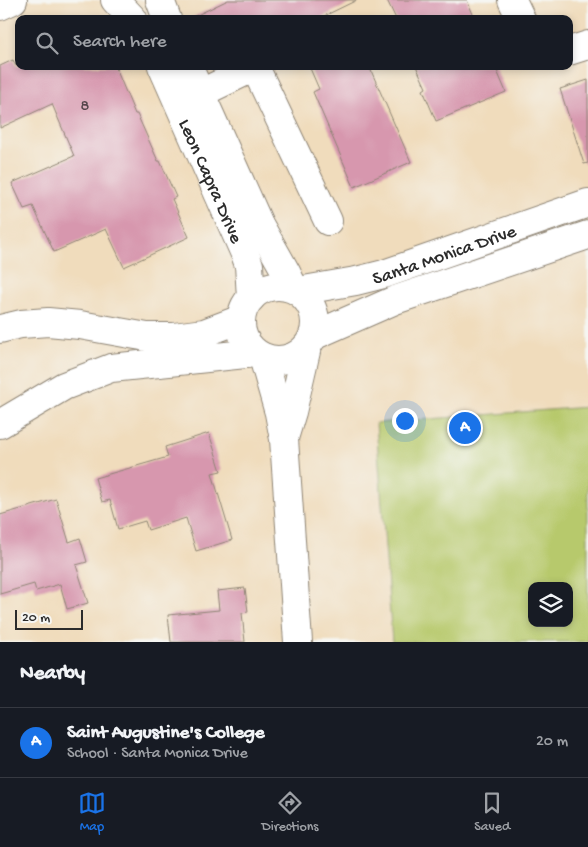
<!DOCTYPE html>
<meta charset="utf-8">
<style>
:root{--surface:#171b24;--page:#20242c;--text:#f1f3f6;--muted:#9ea1a6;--line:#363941;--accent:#1a73e8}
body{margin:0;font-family:"Gochi Hand",sans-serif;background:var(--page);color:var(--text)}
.controls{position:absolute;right:15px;bottom:15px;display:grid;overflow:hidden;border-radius:10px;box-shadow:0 2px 8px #0003}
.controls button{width:45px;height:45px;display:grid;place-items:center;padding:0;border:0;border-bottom:1px solid var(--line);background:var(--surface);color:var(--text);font:25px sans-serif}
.scale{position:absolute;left:15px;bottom:12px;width:68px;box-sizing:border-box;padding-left:5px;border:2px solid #2b2b2b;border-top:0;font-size:14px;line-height:18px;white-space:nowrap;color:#2b2b2b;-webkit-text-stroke:4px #f6f6f2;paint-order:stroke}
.you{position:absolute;left:404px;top:420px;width:18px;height:18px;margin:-12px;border:4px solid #fff;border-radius:50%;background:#1a73e8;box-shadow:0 0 0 8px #1a73e833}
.badge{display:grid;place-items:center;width:32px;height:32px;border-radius:50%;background:var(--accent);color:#fff;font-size:16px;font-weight:700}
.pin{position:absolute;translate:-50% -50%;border:2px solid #fff;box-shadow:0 1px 5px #0006}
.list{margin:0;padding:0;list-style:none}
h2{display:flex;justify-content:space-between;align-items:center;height:65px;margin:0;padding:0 20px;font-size:21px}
h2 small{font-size:16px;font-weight:400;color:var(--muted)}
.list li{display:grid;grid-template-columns:32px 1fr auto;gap:15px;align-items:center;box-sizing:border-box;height:70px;padding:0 20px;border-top:1px solid var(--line)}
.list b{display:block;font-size:19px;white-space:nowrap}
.list p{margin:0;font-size:16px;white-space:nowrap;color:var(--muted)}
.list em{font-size:16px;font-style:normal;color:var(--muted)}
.icon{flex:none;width:28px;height:28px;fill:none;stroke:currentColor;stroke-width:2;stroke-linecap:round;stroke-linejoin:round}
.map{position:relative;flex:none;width:588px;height:642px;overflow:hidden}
.search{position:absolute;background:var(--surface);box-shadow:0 2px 8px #0003;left:15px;right:15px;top:15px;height:55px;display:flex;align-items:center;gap:12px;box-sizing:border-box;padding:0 18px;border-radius:10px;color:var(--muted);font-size:19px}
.sheet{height:135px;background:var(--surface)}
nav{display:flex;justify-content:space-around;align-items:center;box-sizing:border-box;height:70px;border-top:1px solid var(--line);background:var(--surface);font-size:14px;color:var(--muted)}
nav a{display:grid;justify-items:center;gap:2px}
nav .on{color:var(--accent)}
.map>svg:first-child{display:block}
</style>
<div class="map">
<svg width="588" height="642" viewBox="0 0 588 642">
<rect width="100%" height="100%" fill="#f6f6f2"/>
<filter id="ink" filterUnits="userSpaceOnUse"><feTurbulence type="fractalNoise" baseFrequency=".02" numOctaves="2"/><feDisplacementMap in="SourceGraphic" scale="10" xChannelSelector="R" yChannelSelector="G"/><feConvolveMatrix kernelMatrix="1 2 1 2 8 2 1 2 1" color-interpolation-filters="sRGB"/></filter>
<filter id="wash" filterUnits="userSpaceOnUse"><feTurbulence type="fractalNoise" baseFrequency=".0096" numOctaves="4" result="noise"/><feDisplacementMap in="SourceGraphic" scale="20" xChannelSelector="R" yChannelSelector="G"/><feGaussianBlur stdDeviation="1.12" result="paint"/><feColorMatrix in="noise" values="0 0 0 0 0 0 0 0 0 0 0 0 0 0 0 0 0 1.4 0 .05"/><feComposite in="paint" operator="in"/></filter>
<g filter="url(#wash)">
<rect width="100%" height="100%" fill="#f0dcbc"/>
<!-- green -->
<path fill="#b7c96c" stroke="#717a4c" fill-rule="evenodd" d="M588,407V642H392L376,423ZM532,586H569V623H532Z"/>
<g id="blocks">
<!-- building -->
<path fill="#d797ae" d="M228,0H357L318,19H189Z
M387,0H467L475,19H396Z
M13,60L16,66H115L135,114H137L158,161H160L176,197L172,199L189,237L124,267L106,229L54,252L33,206L24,209L12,183L74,156L52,104L0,128V66Z
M309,66H369L411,162L354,187L313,92L319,89Z
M416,66H495L506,92L436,121L423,90L426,88Z
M588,80V163L584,164L560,89Z
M209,433L221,471L212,473L232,540L196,551L186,518L148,530L145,521L118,529L110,500L102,502L95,478L168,457L165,447Z
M56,499L69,542L80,538L87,562L76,565L88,603L67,609L60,584L36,591L34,584L0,594V515Z
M245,588L248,612L242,613L245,642H171L168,615L219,610L217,591Z"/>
</g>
</g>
<g filter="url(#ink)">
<use href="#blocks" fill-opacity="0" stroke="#8e8474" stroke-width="1"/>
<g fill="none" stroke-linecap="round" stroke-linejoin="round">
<defs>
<g id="minor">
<path d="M115,0L133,19"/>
<path d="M160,0L167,19"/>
<path d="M512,0L521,19"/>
<path d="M0,6L13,0"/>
<path d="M569,51L588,45"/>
<path id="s1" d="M162,66L245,254L249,265L251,298"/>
<path d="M188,66L259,224L286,272L294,289"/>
<path d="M201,93L255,67L328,221"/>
<circle cx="278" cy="323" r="37"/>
<path id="s2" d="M298,291L356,281L384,274L588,203"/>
<path d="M0,329L21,324L48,322L80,325L147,337H174L204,333L241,319"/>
<path d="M313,336L395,300L588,235"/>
<path d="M263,357L279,413L284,439L298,642"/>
<path d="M0,424L64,386L111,368L255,353"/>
<path d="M285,435L292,412L307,347"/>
</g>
</defs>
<!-- minor casing -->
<use href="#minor" stroke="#8e8474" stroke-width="30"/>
<!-- minor -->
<use href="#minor" stroke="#fff" stroke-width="28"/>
</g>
</g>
<g text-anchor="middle" stroke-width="4" stroke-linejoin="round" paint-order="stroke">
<!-- number labels -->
<g font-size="16" fill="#56464c">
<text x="85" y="110">8</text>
</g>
<!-- street labels -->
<g font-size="19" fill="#2b2b2b" stroke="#f6f6f2">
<text dy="7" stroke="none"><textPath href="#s1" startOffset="125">Leon Capra Drive</textPath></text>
<text dy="7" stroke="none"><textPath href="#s2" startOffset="151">Santa Monica Drive</textPath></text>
</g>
</g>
</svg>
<div class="controls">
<button><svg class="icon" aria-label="layers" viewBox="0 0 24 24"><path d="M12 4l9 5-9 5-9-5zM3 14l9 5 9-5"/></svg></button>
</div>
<div class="scale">20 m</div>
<div class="you"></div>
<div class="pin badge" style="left:465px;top:428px">A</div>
<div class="search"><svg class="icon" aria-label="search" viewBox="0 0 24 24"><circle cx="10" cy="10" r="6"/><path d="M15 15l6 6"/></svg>Search here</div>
</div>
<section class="sheet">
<h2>Nearby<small></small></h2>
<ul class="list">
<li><span class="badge">A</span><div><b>Saint Augustine's College</b><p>School · Santa Monica Drive</p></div><em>20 m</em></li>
</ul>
</section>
<nav>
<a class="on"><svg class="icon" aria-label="map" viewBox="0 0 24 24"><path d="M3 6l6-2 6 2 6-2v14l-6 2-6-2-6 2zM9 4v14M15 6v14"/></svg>Map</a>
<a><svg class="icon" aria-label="directions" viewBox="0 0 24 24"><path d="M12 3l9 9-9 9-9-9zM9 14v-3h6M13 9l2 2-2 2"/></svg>Directions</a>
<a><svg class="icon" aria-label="saved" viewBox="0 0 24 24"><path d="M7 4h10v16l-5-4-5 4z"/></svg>Saved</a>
</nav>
